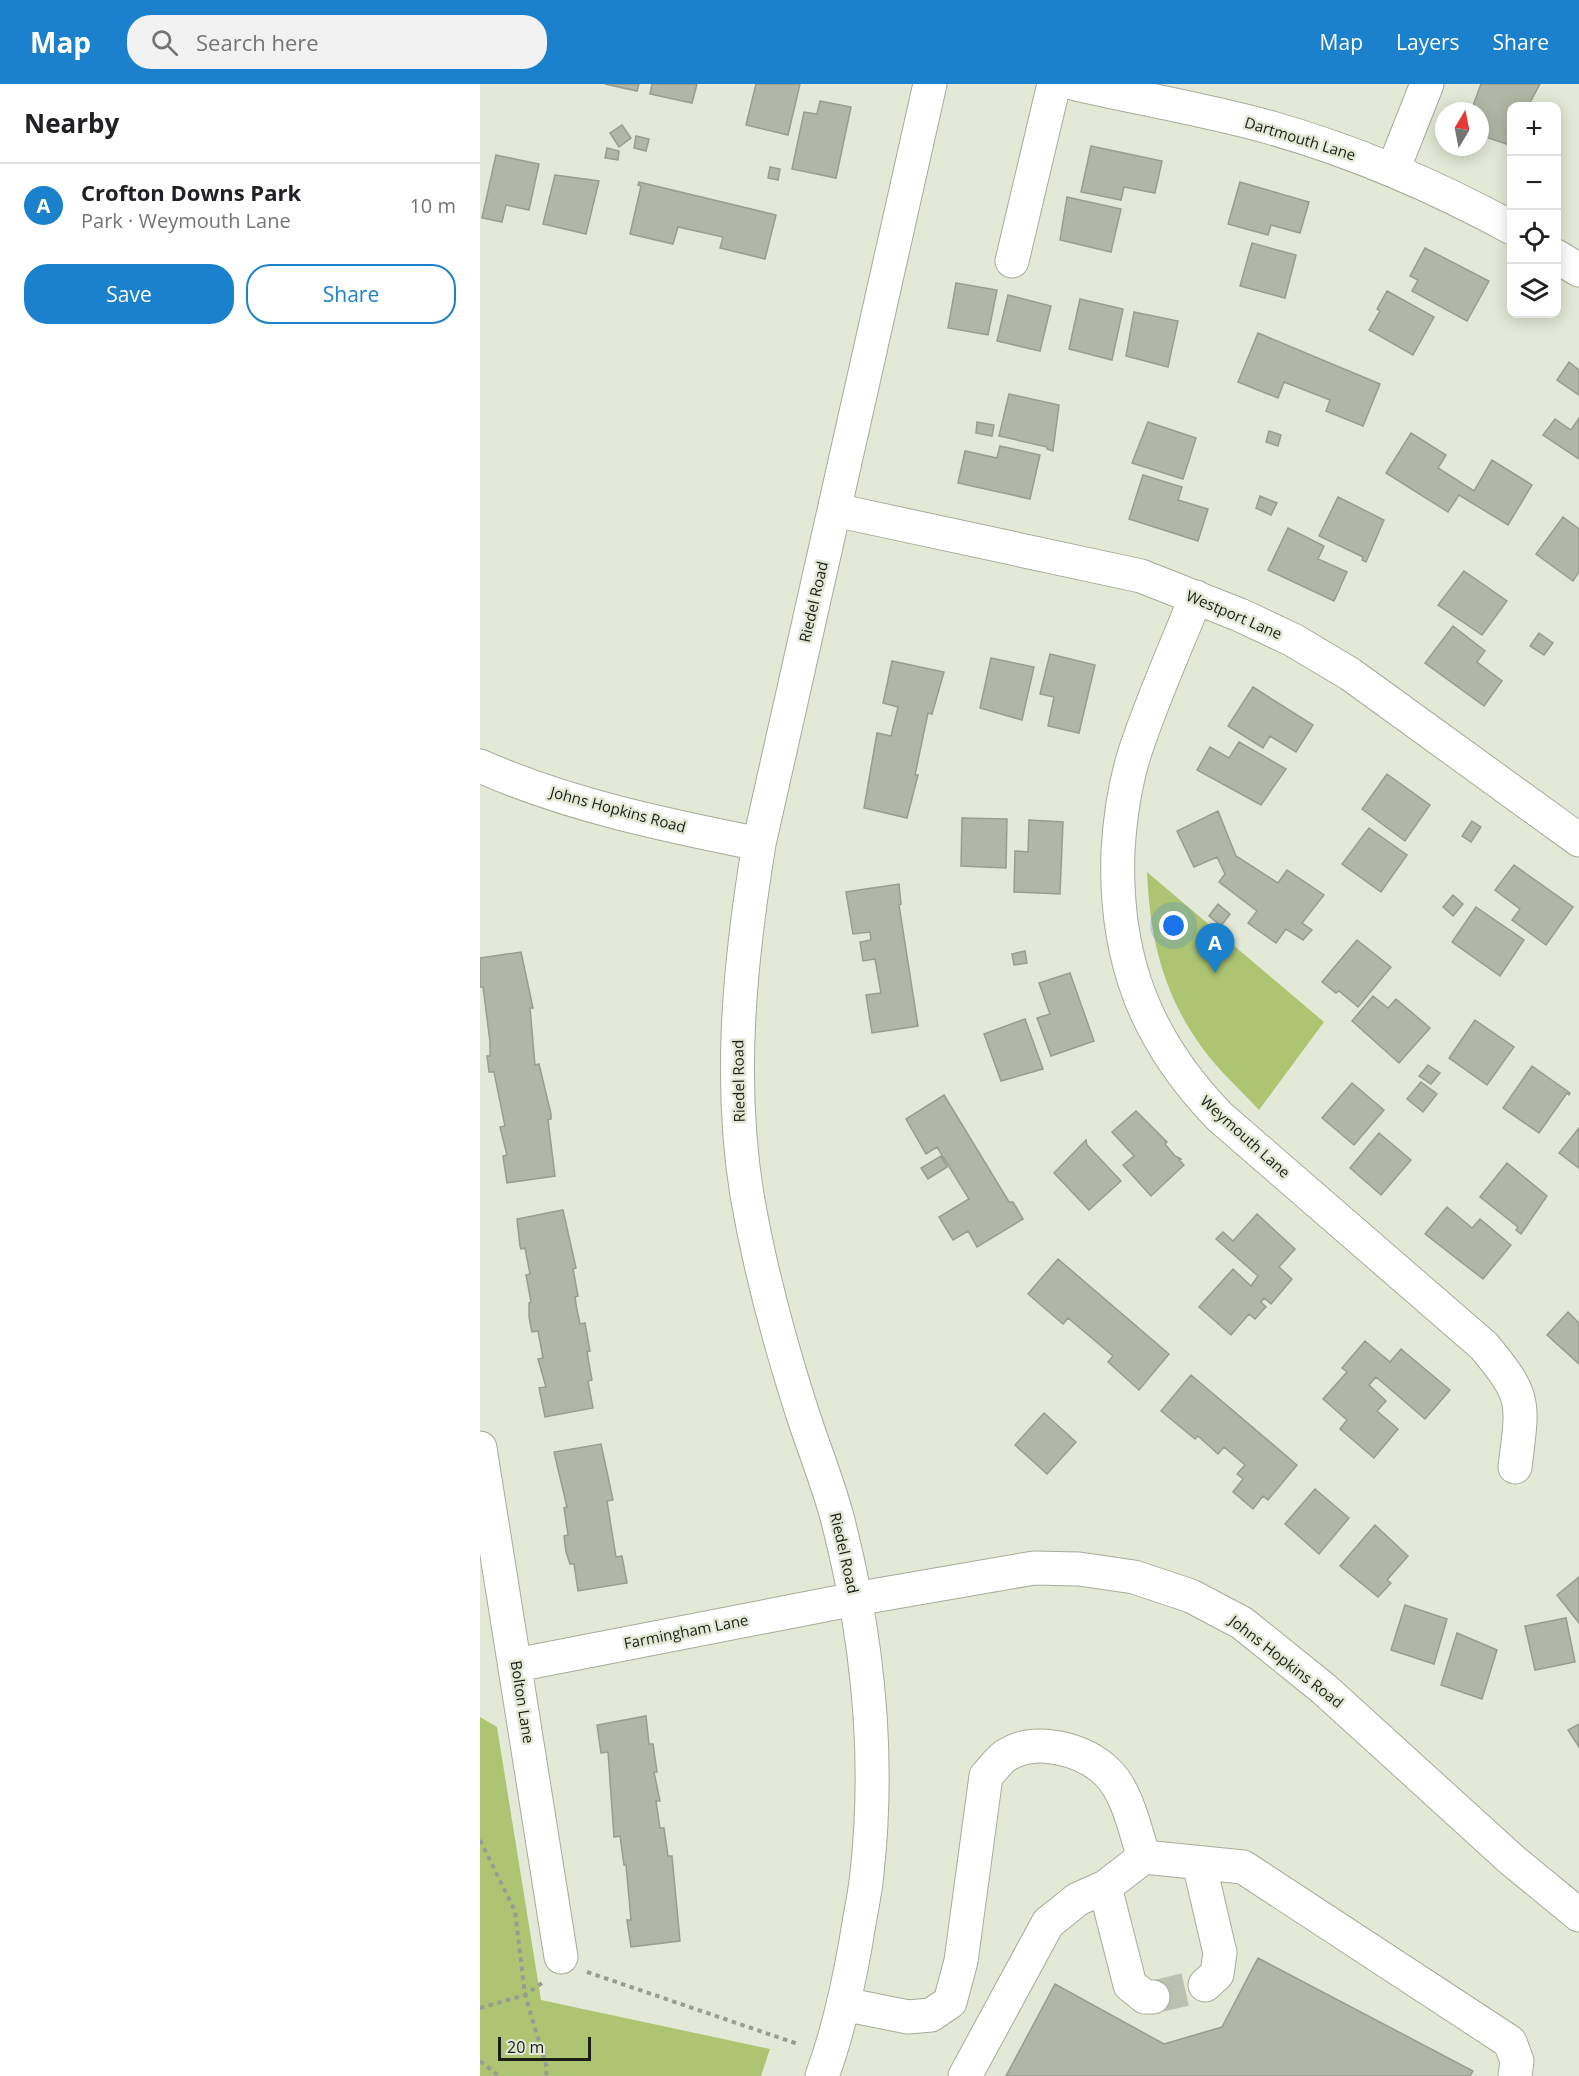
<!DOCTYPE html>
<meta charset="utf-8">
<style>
:root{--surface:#fff;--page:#f2f2f2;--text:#202124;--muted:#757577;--line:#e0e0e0;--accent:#1b81cc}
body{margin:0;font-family:"Open Sans",sans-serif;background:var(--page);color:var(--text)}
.controls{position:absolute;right:18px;top:18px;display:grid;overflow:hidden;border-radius:12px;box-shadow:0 3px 15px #0003}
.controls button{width:54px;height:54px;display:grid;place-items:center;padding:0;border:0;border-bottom:2px solid var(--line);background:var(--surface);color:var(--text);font:30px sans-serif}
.compass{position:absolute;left:955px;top:18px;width:54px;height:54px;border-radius:50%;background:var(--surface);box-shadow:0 3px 15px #0003;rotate:10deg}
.scale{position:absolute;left:18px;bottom:15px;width:93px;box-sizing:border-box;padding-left:6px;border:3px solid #1c1e17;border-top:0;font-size:16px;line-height:21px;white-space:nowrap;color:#1c1e17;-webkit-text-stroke:4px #e3e9d6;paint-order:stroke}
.you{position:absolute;left:694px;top:842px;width:21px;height:21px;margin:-15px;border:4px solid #fff;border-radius:50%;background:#1a73e8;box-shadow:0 0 0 9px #1a73e833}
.badge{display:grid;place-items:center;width:39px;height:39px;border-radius:50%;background:var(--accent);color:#fff;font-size:20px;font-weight:700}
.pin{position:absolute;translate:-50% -50px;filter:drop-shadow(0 2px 3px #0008)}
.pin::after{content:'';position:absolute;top:32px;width:21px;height:18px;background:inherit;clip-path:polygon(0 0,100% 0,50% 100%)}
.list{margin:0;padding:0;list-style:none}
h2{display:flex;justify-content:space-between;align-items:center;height:78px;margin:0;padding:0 24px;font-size:26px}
h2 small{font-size:20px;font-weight:400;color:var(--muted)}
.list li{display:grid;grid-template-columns:39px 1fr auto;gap:18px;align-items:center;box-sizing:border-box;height:84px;padding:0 24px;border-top:2px solid var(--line)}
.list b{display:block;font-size:22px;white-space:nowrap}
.list p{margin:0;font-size:20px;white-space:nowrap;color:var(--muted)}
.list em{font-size:20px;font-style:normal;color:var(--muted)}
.actions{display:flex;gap:12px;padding:18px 24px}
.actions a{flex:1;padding:14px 0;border:2px solid var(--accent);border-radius:24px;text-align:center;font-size:21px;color:var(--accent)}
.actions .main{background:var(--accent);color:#fff}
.icon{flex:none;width:33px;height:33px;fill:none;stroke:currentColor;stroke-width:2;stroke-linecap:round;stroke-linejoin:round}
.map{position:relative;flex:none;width:1099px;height:1992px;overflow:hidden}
header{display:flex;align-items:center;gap:36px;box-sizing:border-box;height:84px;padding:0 30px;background:var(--accent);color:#fff}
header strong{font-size:28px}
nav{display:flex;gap:33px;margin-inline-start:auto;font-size:21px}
.search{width:420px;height:54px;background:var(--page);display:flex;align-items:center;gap:15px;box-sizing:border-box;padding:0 21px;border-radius:24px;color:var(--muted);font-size:22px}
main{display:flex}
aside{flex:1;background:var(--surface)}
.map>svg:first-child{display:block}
</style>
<header>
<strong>Map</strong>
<div class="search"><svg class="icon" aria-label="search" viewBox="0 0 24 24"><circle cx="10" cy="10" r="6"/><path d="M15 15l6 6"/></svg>Search here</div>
<nav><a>Map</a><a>Layers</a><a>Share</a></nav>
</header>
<main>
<aside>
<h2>Nearby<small></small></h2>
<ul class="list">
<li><span class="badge">A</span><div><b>Crofton Downs Park</b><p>Park · Weymouth Lane</p></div><em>10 m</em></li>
</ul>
<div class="actions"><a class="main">Save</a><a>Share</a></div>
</aside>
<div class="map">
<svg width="1099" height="1992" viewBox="0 0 1099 1992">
<rect width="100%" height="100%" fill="#e3e9d6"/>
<!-- green -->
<path fill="#adc573" d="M667,788L844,938L779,1026C761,1006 739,987 723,965C683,910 670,855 667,788Z
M0,1633L17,1643L61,1916L290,1965L281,1992H0Z"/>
<!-- building -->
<path fill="#b1b7a5" stroke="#989e8c" stroke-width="1.5" d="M125,0H159L157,7Z
M172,0H217L212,19L170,10Z
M276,0H320L308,51L266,41Z
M1001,0H1060L1048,22H1032V62L1000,51V27H991Z
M340,17L371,23L356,94L312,85L324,28L337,30Z
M142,41L151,54L139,63L130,49Z
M156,52L169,55L166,67L154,64Z
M611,62L682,77L675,109L644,103L641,116L601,108Z
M127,64L139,67L138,76L125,74Z
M16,71L59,80L49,126L26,121L22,138L2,134Z
M290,83L300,85L298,96L288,94Z
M75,91L119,97L106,150L63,140Z
M159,98L296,131L285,175L240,164L243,153L198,143L193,160L150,150L161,102L158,101Z
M760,98L829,118L820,149L791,141L788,151L748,140Z
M587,113L641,125L631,168L580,156Z
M772,159L816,171L805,214L760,202Z
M945,164L1009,197L987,237L932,207L938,196L930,192Z
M476,199L517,206L508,251L468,244Z
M907,207L954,233L933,271L889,246L900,227L897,225Z
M528,211L571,222L560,267L517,257Z
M600,215L643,225L632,276L589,265Z
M654,228L698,237L688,283L646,272Z
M778,249L900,300L883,342L846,327L850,316L804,298L798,314L758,298Z
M1089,278L1099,286V311L1077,296Z
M529,310L579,321L573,367L567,365V363L519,352Z
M1099,334V375L1063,351L1075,335L1091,346Z
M497,338L514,341L512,352L496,349Z
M668,338L716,354L703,395L652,379Z
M789,347L801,351L798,362L786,358Z
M931,349L966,371L958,384L994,407L1012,376L1052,401L1028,441L979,411L968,428L906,389Z
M520,362L560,371L550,415L478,399L485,367L517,374Z
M663,391L702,403L698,416L728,425L718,457L649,435Z
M780,412L797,419L791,431L776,424Z
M858,413L904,436L886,478L882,476L883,473L839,452Z
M1083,433L1099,445V488L1093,497L1056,470Z
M808,444L844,462L838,475L867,488L854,517L788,486Z
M984,487L1027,517L1002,551L958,521Z
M973,542L1005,567L997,578L1022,597L1004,622L945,579Z
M1059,549L1073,559L1064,571L1050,562Z
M570,570L615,581L599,649L568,642L574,613L560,610Z
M511,574L554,583L542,636L500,624Z
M412,577L464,588L452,630L448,629L435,691H438L427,734L384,724L397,649L411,652L418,623L403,619Z
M773,603L833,641L816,668L790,652L783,664L748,642Z
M759,658L806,685L781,721L717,686L730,663L749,674Z
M907,690L950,721L925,757L882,725Z
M738,727L756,772L798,799L807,786L844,811L822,839L832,846L823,856L806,845L796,859L768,839L777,827L739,798L745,790L737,773L714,783L697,747Z
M482,734L527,735L526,784L481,782Z
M549,736L583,738L580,810L534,808L535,767L548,768Z
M992,737L1001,743L991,758L982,752Z
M889,744L927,771L901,808L862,780Z
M1034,781L1093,823L1066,861L1032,836L1040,825L1015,806Z
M419,800L421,820L419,821L438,942L392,949L386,911L401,909L395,875L383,877L380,858L391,856L390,848L373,850L366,808Z
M973,811L983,820L973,832L963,823Z
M738,820L750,830L741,842L729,832Z
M996,823L1044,856L1020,892L972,858Z
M877,856L911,883L878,923L859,907L856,909L842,898Z
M545,867L547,879L534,881L532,870Z
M41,868L53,924H50L55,981L59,980L71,1030V1035L68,1036L75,1092L27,1099L23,1072L27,1071L20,1043L25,1042L14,988H9L7,972H10V958L3,903H0V874Z
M590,889L614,957L571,972L557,934L570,930L559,899Z
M893,912L908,924L916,915L950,944L919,979L872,937Z
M545,935L563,985L521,997L504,950Z
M995,936L1034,963L1007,1001L969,974Z
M948,981L960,989L951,1000L939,992Z
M1052,982L1090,1009L1089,1011L1087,1009L1059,1049L1023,1024Z
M941,998L957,1010L943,1028L927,1015Z
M872,999L904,1026L874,1061L842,1034Z
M464,1011L529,1118H533L543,1135L497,1163L488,1147L473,1156L459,1133L489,1115L457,1063L446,1070L426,1035Z
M656,1027L687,1058L685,1060L695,1072L701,1075L699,1076L704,1081L671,1112L643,1081L654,1072L632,1048Z
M1099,1044V1084L1079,1069Z
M899,1049L931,1076L901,1111L870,1084Z
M606,1056L607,1061L641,1097L609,1126L574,1089Z
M461,1072L467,1083L448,1095L441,1084Z
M1027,1079L1067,1112L1041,1150L1036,1146L1038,1143L1000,1113Z
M967,1123L992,1144L1000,1135L1031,1161L1003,1195L945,1150Z
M83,1126L96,1184L93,1185L98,1212L95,1213L97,1226L100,1240L105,1239L110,1267L107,1268L112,1296L108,1297L113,1324L65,1333L59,1304L66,1303L58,1275L63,1274L58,1247L52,1248L49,1233V1219L51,1218L46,1191L50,1190L45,1164L41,1165L40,1162L37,1135Z
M777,1130L815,1165L799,1183L812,1195L791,1220L784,1214L781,1218L786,1223L784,1225L775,1235L769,1230L751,1251L719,1223L753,1185L771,1202L778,1192L736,1155L743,1148L753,1157Z
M578,1175L689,1270L659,1306L628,1278L633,1272L588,1234L583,1240L548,1210Z
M1088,1228L1099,1239V1280L1067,1251Z
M885,1257L910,1278L921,1265L970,1306L945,1335L896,1293L889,1301L906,1317L897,1327L918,1345L894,1374L860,1345L867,1336L843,1315L867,1288L862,1284Z
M711,1291L817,1381L788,1416L783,1412L773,1425L753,1408L763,1395L757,1390L765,1381L744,1363L738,1370L718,1352L715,1355L681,1327Z
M564,1329L596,1358L567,1390L535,1361Z
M121,1360L133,1416L127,1417L136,1473L142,1472L147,1499L98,1507L94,1480H90L86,1468L84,1452L88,1451L84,1424L87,1423L74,1368Z
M835,1405L869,1434L839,1470L805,1440Z
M895,1441L928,1472L907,1496L911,1499L898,1513L860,1482Z
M1099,1493V1539L1077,1511Z
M925,1521L967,1535L954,1580L911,1566Z
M1086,1534L1095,1578L1055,1586L1045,1542Z
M977,1549L1017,1566L1002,1615L961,1601Z
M166,1632L169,1660H173L177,1688H174L180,1717H176L180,1744H184L188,1772H192L200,1857L151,1863L147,1836H151L146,1781H144L140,1752L134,1753L128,1668L121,1669L117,1641Z
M1099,1640V1663L1088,1646Z
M778,1874L993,1987L990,1992H526L575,1900L684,1960L742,1943Z"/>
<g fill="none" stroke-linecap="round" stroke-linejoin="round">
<!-- minor-tunnel -->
<path stroke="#bbc0b0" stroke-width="33" stroke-dasharray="33 16" stroke-linecap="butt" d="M673,1913L725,1901"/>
<defs>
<path id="minor" d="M596,0C661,15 728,26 792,44C876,68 955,102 1032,144
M913,86L947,0
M1076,172L1099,186
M532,177L574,0
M355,426L661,492L760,531L813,556L870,590L1099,756
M716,513C696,563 673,614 656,665C645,698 640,733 638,767C634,875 666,957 740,1033L1004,1262C1047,1314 1043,1317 1035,1383
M0,682C88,721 185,741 279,760
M0,1364L81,1873
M36,1581L375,1515L554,1484L599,1485L654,1493L711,1512L762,1539L844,1605L1032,1776L1099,1831
M719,1779L740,1869L737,1890L725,1901
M625,1803L650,1901L665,1913H673
M363,1920L428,1933L451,1931L470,1918L481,1877L506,1692C512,1686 518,1677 525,1672C555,1652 604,1665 628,1689C648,1709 655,1747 664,1773L763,1783L1030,1958L1037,1977L1035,1992
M342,1992C358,1949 368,1903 376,1858C379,1835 385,1812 387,1789C400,1671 387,1548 357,1433C348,1399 334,1365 323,1331C300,1260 280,1186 267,1111C248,994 260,876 279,760L450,0
M485,1992L568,1839L598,1815L625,1803L664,1773"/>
</defs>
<!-- minor casing -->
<use href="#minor" stroke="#a6ac9a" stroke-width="35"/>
<!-- path -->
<path stroke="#999d8f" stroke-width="4" stroke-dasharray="4.5 4.5" stroke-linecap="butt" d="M0,1756L35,1827L45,1911L67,1984L66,1992
M107,1888L318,1960
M0,1924L45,1911L62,1899
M0,1977L19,1992"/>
<!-- minor -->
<use href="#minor" stroke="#fff" stroke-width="33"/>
</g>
<g text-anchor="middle" stroke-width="5" stroke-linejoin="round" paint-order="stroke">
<!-- street labels -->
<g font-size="15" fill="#1c1e17" stroke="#e3e9d6">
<text transform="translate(820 55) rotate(17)" y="5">Dartmouth Lane</text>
<text transform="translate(334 518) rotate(-77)" y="5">Riedel Road</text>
<text transform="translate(754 531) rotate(23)" y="5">Westport Lane</text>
<text transform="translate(138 726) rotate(15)" y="5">Johns Hopkins Road</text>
<text transform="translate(259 997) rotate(-91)" y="5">Riedel Road</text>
<text transform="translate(765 1053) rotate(42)" y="5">Weymouth Lane</text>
<text transform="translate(364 1469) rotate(77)" y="5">Riedel Road</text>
<text transform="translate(206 1548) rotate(-11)" y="5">Farmingham Lane</text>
<text transform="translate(806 1578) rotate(38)" y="5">Johns Hopkins Road</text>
<text transform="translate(42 1618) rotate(81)" y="5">Bolton Lane</text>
</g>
</g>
</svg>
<div class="controls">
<button>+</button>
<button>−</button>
<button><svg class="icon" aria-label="locate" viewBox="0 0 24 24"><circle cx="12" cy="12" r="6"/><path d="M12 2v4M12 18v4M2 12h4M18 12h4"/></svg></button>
<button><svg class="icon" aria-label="layers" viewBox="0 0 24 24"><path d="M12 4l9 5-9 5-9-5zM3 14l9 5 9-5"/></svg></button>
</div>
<svg class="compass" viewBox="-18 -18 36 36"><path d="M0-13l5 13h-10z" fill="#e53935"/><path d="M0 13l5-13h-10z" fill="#757577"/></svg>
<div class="scale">20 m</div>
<div class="you"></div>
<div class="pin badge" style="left:735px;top:889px">A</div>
</div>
</main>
